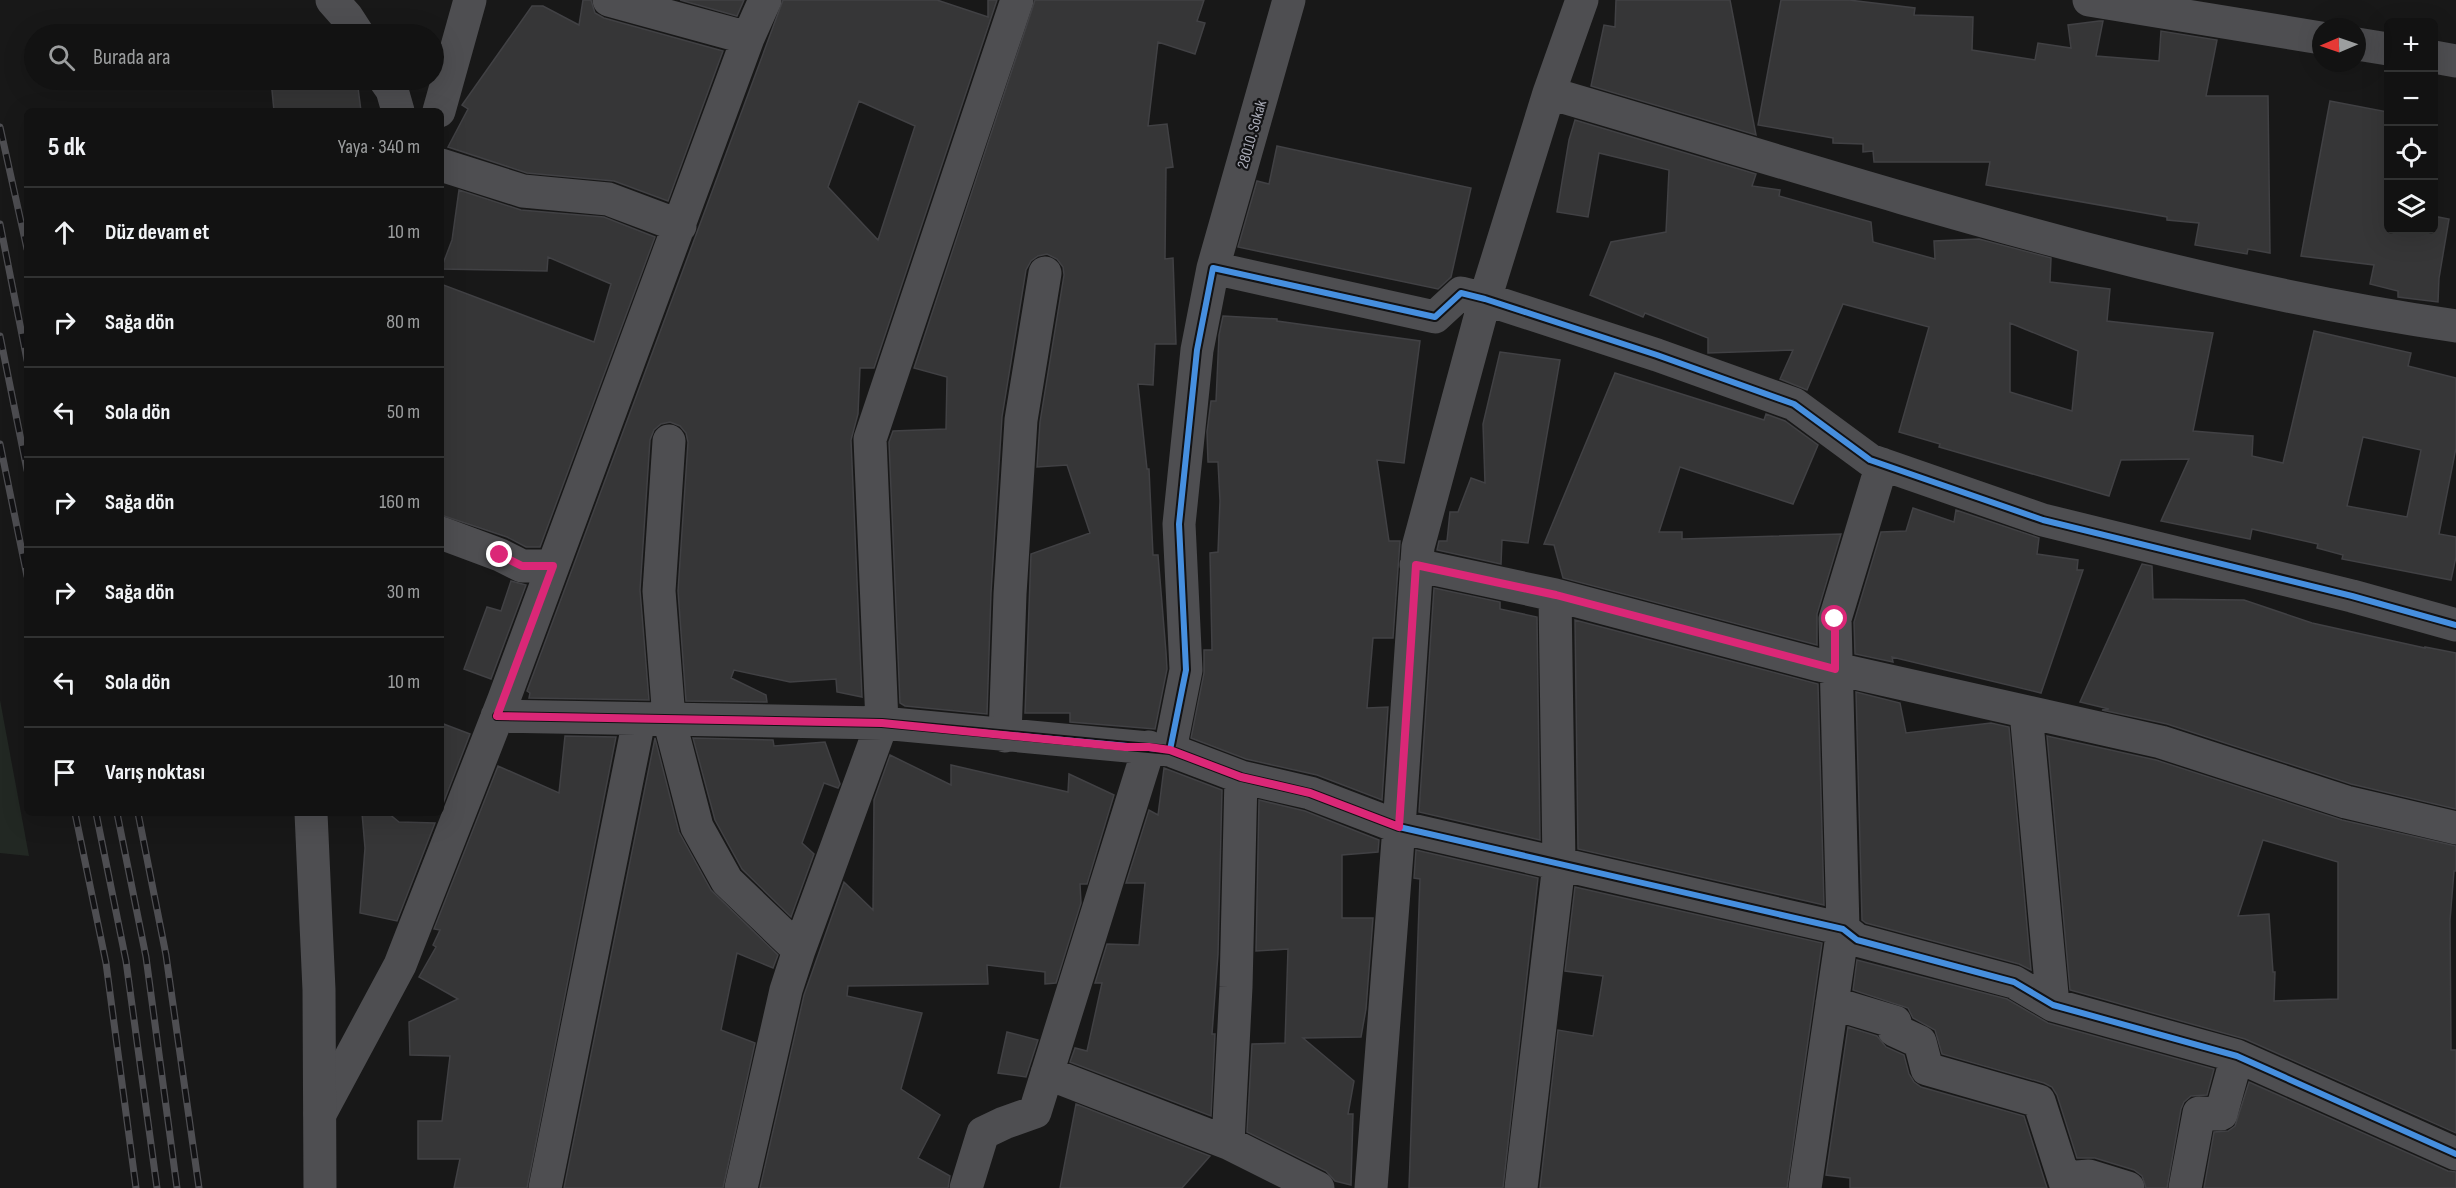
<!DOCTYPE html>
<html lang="tr">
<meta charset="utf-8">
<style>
:root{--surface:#121212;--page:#1f2020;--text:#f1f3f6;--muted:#9c9e9f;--line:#313232}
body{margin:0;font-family:"Sofia Sans Condensed",sans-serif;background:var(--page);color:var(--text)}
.controls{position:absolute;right:18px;top:18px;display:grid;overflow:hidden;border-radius:9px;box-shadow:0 6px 24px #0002}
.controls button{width:54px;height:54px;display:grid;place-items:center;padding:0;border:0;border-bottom:2px solid var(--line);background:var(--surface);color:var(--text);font:30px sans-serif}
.compass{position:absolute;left:2312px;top:18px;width:54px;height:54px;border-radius:50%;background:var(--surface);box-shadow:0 6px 24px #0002;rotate:268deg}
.stop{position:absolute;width:18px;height:18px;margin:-14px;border:4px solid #db2777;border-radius:50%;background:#fff}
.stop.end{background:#db2777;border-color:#fff;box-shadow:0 2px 6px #0008}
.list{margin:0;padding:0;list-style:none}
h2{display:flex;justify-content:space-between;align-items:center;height:78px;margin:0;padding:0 24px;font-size:26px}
h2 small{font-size:20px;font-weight:400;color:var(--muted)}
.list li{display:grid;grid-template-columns:39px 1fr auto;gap:18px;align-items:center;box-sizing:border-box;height:90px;padding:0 24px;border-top:2px solid var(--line)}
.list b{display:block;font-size:22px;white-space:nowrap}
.list em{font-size:20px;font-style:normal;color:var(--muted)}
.icon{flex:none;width:33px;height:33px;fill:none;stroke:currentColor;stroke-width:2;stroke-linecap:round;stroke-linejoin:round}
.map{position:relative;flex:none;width:2456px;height:1188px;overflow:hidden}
.search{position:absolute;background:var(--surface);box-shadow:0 6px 24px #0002;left:24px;top:24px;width:420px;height:66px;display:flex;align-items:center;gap:15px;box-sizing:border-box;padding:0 21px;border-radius:33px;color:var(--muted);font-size:22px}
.panel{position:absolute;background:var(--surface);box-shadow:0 6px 24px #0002;left:24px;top:108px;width:420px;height:708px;border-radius:9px}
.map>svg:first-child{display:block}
</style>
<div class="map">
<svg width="2456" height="1188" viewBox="0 0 2456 1188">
<rect width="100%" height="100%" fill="#181818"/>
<!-- green -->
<path fill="#222823" d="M0,700L29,856L0,853Z"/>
<!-- building -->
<path fill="#363637" stroke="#414144" stroke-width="1.5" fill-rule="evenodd" d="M583,0H591L595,13L604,18L723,51L668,201L614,181L527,173L448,147L468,109L462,105L532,6H543L579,25Z
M680,0H744L737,16Z
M783,0H937L988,17V0H997L874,368H860L858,414L851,440L862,697L837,692L836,679L790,682L734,670L731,678L766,695L767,702L686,701L678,591L688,442L686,433L680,426L670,422L661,424L654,430L650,440L640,590L649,700L529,698L530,693L527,691ZM859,101L915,126L878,240L828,187Z
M1035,0H1204L1197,21L1205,23L1195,54L1158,42L1148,126L1167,124L1173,167L1166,168L1165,259L1173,258L1176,344H1155L1153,385L1138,384L1147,469H1149L1153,555H1158L1166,652L1167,669L1155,729L1070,722V713H1025L1031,554L1090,533L1067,465L1037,467L1040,422L1064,275L1063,267L1057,259L1047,254L1038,256L1031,261L1026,270L1002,417L991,593L987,714L905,706L900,703L889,442L893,431L946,429L947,377L914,368Z
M1616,0H1730L1756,135L1591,86L1604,25L1615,27Z
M1781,0H1849L1915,8L1914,15L1973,17L1972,50L2035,60L2038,43L2071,48L2068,25L2099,21H2103L2096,56L2159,61L2161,31L2217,40L2206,96H2268L2270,253L2248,249L2247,254L2195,245L2199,223L2167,220V217L1986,185L1990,162H1874L1873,151L1863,152V144L1833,143V138L1758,125Z
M271,80H357L361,111H274Z
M2330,101L2388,112V230H2433V216L2449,219L2439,278L2438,302L2398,297V291L2370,284L2374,265L2301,256Z
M1575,120L1756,174L1752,186L1780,190L1779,196L1871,222L1873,242L1935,259L1934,241L1979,239L2051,258L2050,282L2110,289L2107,321L2213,333L2193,431L2253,436L2252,456L2283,463L2314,331L2411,353L2408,366L2456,378V448L2439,534L2456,537V557L2451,580L2342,559L2343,555L2317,548L2318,544L2252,529L2250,539L2161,521L2189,459L2121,460L2109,496L1939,447L1940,444L1899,432L1929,327L1843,304L1807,390L1780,379L1793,350L1708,353V338L1645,313L1643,317L1590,295L1611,242L1666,232L1669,170L1599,153L1588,217L1557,212L1569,140ZM2010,323L2078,351L2072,411L2010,392ZM2363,437L2421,450L2407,517L2347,506Z
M1277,146L1471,188L1451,277L1438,289L1238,247L1257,181L1269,184Z
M459,190L521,210L604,217L655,237L540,547H526L507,537L441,515V284L594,342L611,284L548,257L547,271L441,269L452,240Z
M1223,316L1277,319V321L1420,341L1404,463L1377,460L1389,541H1400L1393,638H1373L1367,708L1388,707L1382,800L1317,775L1246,759L1191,738L1204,673V650H1212L1210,553L1218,552L1220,501L1218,462H1208L1207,432L1211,401H1216L1219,335Z
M1500,352L1560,360L1528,543L1502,540L1501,564L1437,550L1439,541H1447L1450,512H1458L1471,478L1485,483L1483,424Z
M1615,373L1764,420L1766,414L1785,421L1818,445L1793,504L1680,467L1659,532H1682V539L1841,534L1817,614V645L1563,578L1554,545L1544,544Z
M1913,508L1954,522L1956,510L2039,538L2037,554L2078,560L2077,570H2083L2041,693L1892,657L1893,662L1855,654L1854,622L1881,532L1906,531Z
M2142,564L2152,566L2153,599L2244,600L2312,623L2425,648V647L2456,653V809L2351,784L2167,724L2102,710L2109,709L2080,702Z
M511,581L526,585L491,679L464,669L487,607L501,611Z
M1434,588L1500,602V609L1537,617L1540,840L1419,812Z
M1575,620L1818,684L1824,905L1578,849Z
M1856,692L1900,703L1906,733L1991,723L2009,727L2031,970L2019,964L1866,923L1862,920Z
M441,723L470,734L441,809Z
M565,736L616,737L527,1188H454L460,1159H418V1121H442L450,1056L410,1055L409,1022L458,999L419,977L436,947L433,945L440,930L434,929L498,766L559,793Z
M2047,736L2156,760L2342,820L2456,846V871H2454L2450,920L2451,1050H2456V1133L2245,1039L2070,990ZM2263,840L2338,862V999L2274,1001L2275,972H2273L2269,914L2238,916Z
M655,738L679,832L711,890L778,955L773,968L737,953L721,1030L755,1043L723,1188H564Z
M693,738L773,740L774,746L825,742L840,784L838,788L824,783L802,843L814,854L791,917L742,869L715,820Z
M890,755L951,785V765L1068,792L1069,774L1114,795L1087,884H1080L1081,903L1056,983L1045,984V972L987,965L988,984L848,986L847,996L922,1013L901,1089L940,1115L918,1158L950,1176L948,1188H760L804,995L844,882L873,910L874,800Z
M1164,768L1222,790L1218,954L1212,1034H1215L1211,1116L1070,1062L1075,1048L1087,1051L1102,983H1095L1107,944L1139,945L1145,883H1126L1149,810L1158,815Z
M1259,800L1305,811L1379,840L1378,852L1342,855V918H1373L1366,1009L1361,1037L1303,1038L1354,1081L1348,1114H1353L1351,1185L1335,1181L1326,1171L1247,1132L1252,1044L1285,1043L1288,949L1256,951Z
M362,813H388L399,822L435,823L397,921L360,913L365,848Z
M1416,850L1538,878L1503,1188H1409L1420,879L1414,878Z
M1575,887L1822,943L1787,1188H1540L1558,1030L1593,1036L1603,976L1565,971Z
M1857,960L2007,999L2048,1023L2214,1069L2207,1095L2191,1096L2184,1102L2181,1109L2167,1188H2146L2142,1176L2134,1170L2095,1158H2077L2057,1095L2052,1087L2044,1083L1942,1054L1935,1030L1913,1018L1908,1008L1853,990Z
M1848,1027L1877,1036L1886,1047L1904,1055L1909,1074L1914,1082L1921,1087L2024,1116L2047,1188H1850V1178L1826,1175Z
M1007,1032L1038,1040L1026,1077L998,1073Z
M2249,1082L2448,1171L2456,1172V1188H2204L2214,1132L2228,1131L2235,1126Z
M1076,1104L1210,1156L1182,1188H1060Z"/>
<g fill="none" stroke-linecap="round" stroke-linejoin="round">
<!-- minor -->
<path stroke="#4e4e51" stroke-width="33" d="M609,0L748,38
M2089,0L2321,38
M2357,44L2388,49
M2434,57L2456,61
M1549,93C1848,180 2147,281 2456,326
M439,111L470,0
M441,165L523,191L608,199L680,226
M1213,268L1289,0
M669,441L659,591L669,719L697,827L727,881L799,950
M441,533L500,555L522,566H553
M1416,565L1555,595
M2026,712L2053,1005
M497,716L882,723L1170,750L1241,777L1310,793L1399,827L1843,929L1857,940L2014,982L2053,1005L2237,1056L2456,1154
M1005,736L1010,594L1021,420L1045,273
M1170,750L1186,670L1179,524L1197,350L1213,268L1435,317L1461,293L1485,299L1657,355L1794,404L1870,460L2043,520L2352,596L2456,625
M1832,1003L1895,1022L1894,1030L1920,1042L1927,1069L2039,1101L2067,1188
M1047,1073L1228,1143L1318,1188
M320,1114L400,965L504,699L748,38L765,0
M1228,1143L1236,987L1241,777
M2065,1178L2089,1176L2128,1188
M545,1188L639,720
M741,1188L786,990L799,950L882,723L870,439L1017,0
M966,1188L983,1133L1004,1123L1035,1112L1149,747
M1371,1188L1399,827L1418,547L1485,299L1549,93L1582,0
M1521,1188L1559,864L1555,595L1819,665L2161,742L2346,802L2456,828
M1805,1188L1843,929L1835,619L1882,464
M2185,1188L2199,1113L2221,1114L2237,1056"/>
<!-- tertiary -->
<path stroke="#4e4e51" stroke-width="33" d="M332,0L347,17L358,34
M385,80L392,90L398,111
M311,813L319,990L320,1188"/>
<defs>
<path id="rail" d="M0,127L27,249
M0,224L27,360
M0,336L27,470
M0,444L27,576
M75,813L106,963L136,1188
M96,813L126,961L157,1188
M117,813L146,957L177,1188
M138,813L166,955L199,1188"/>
</defs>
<!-- rail casing -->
<use href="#rail" stroke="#4e4e52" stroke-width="7"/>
<!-- rail -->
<use href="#rail" stroke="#121214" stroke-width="4.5" stroke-dasharray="14" stroke-linecap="butt"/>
<defs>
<path id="cycleway" d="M497,716L882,723L1170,750L1241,777L1310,793L1399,827L1843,929L1857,940L2014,982L2053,1005L2237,1056L2456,1154
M1170,750L1186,670L1179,524L1197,350L1213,268L1435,317L1461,293L1485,299L1657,355L1794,404L1870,460L2043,520L2352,596L2456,625"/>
</defs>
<!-- cycleway casing -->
<use href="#cycleway" stroke="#121214" stroke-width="10"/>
<!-- cycleway -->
<use href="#cycleway" stroke="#468fdf" stroke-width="6"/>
</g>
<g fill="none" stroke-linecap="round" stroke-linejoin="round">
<!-- route -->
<path stroke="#db2777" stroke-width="8" d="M500,555L522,566H553L497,716L882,723L1125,747H1149L1170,750L1241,777L1310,793L1399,827L1416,565L1556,595L1835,669V619"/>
</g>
<g text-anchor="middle" stroke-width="4.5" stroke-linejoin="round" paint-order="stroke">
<!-- street labels -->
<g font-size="16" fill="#aaacb8" stroke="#121214">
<text transform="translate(1251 134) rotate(-74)" y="6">28010. Sokak</text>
</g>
</g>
</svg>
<div class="controls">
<button>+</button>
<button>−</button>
<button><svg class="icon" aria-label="locate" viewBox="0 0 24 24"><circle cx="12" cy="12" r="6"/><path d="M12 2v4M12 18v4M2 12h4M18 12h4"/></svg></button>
<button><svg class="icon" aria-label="layers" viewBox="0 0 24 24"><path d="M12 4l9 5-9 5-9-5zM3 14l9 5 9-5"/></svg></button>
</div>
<svg class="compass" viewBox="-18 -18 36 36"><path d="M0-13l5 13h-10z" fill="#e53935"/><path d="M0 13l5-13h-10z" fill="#9c9e9f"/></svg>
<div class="stop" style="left:1835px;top:619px"></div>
<div class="stop end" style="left:500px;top:555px"></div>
<div class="search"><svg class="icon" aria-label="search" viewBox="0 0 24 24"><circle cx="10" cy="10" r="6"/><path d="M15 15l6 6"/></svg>Burada ara</div>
<section class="panel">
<h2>5 dk<small>Yaya · 340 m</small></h2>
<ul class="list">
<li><svg class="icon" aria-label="ahead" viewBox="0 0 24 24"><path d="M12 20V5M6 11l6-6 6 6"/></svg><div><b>Düz devam et</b></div><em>10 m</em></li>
<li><svg class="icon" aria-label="right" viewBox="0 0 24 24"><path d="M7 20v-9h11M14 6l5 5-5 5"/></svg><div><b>Sağa dön</b></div><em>80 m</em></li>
<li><svg class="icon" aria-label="left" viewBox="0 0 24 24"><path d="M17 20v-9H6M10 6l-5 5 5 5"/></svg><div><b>Sola dön</b></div><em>50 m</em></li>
<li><svg class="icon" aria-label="right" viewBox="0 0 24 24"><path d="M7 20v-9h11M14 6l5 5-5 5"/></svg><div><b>Sağa dön</b></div><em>160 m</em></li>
<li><svg class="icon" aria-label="right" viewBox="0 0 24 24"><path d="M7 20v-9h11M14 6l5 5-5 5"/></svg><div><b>Sağa dön</b></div><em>30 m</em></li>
<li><svg class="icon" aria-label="left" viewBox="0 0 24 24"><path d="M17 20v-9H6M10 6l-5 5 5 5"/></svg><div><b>Sola dön</b></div><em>10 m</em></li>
<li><svg class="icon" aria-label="arrive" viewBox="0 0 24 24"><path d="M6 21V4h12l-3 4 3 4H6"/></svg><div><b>Varış noktası</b></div></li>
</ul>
</section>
</div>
